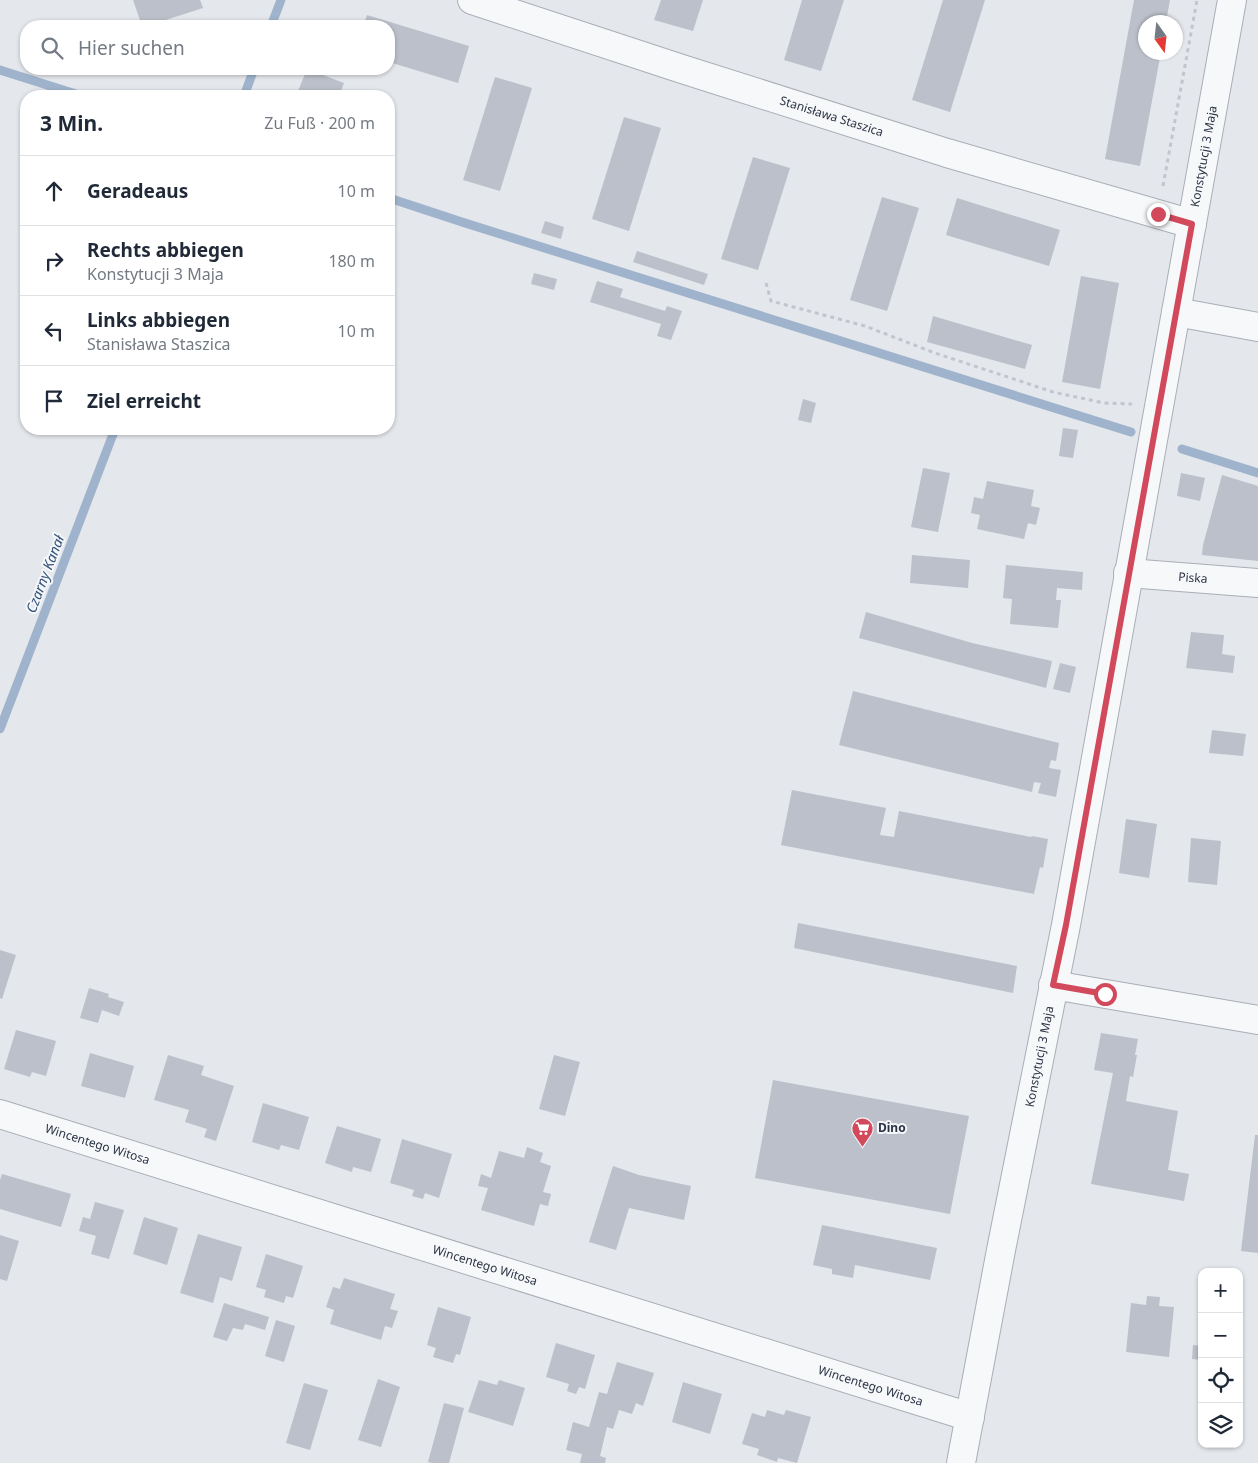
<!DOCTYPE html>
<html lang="de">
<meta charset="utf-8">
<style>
:root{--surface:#fff;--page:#f6f6f7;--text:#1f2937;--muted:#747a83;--line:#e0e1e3}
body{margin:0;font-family:"Noto Sans",sans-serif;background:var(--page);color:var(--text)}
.controls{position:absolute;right:15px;bottom:15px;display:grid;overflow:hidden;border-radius:10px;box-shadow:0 1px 4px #0004}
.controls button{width:45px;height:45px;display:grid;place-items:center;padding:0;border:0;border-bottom:1px solid var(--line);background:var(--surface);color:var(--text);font:25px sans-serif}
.compass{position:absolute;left:1138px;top:15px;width:45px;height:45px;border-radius:50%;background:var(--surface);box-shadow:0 1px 4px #0004;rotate:165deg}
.stop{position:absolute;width:15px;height:15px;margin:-11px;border:4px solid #d1495b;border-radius:50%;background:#fff}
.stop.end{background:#d1495b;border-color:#fff;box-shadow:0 1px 5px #0008}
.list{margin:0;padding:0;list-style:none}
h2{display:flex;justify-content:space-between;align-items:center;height:65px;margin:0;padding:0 20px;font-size:21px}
h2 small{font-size:16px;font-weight:400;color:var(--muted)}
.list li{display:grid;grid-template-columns:32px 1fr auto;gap:15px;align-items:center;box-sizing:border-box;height:70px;padding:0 20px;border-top:1px solid var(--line)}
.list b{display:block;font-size:19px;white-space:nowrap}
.list p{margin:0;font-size:16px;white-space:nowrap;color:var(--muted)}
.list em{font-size:16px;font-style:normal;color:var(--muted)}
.icon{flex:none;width:28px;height:28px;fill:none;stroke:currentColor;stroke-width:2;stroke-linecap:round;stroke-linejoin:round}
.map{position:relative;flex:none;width:1258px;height:1463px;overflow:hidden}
.search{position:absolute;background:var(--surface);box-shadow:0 1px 4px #0004;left:20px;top:20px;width:375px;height:55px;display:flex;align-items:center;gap:12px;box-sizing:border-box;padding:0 18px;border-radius:20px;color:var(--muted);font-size:19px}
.panel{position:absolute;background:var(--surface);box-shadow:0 1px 4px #0004;left:20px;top:90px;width:375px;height:345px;border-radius:20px}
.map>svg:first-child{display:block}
</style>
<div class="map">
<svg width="1258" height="1463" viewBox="0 0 1258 1463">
<rect width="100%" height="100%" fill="#e4e7ec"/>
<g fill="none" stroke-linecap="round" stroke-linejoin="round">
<!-- stream -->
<path stroke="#9fb4cc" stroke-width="9" d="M271,26L281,0
M0,70L82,96
M244,96L254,69
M389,198L465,223L1131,432
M1182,449L1258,473
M0,729L115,429"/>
</g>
<!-- building -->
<path fill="#bbc0ca" d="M133,0H200L203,8L147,26H142Z
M661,0H703L693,31L654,20Z
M802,0H844L821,71L784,60Z
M943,0H985L950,112L912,100Z
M1134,0H1170L1166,22H1146V52H1161L1140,166L1105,159Z
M367,15L469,46L458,83L389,62V26H363Z
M307,69L344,83L339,96H296Z
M495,77L532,88L500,191L463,180Z
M624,117L661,128L629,231L592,219Z
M753,157L790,168L758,270L721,259Z
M882,197L919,208L887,311L850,300Z
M957,198L1060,230L1049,266L946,235Z
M545,221L564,227L561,239L541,233Z
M637,251L708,274L704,285L633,262Z
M534,273L557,279L554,290L531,284Z
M1081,276L1119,283L1100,389L1062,382Z
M597,281L623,289L620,297L665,311L667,306L682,311L671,340L657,336L661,324L590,302Z
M933,316L1032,345L1025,369L927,342Z
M803,399L816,403L811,423L798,420Z
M1063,428L1078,430L1073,458L1059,456Z
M923,468L950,473L938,532L911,527Z
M1181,473L1205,478L1200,501L1177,496Z
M1222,475L1258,486V561L1202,555L1203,545Z
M987,481L1034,490L1031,506L1040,508L1036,525L1028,523L1024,539L977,529L980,515L971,513L974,497L983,499Z
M912,555L970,560L968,588L910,583Z
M1006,565L1083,572L1082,590L1057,588L1056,600H1061L1058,628L1010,624L1012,599L1003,598Z
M866,612L972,643L1052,661L1046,688L859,638Z
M1191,632L1224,635L1222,654L1235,656L1233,673L1186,668Z
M1060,663L1076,667L1070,693L1053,689Z
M853,691L1059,743L1056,761L1051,760L1049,768L1061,770L1056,797L1038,793L1041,783L1034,782L1032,792L839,745Z
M1212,730L1246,734L1243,756L1209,753Z
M792,790L886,808L880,835L894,837L899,811L1031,837L1032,836L1048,839L1043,868L1040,867L1034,894L781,845Z
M1126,819L1157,824L1149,878L1119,873Z
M1191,838L1221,841L1217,885L1188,882Z
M798,923L1017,966L1013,993L794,948Z
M0,950L16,955L2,999L0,998Z
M89,988L109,994L108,997L124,1002L119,1016L102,1010L98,1023L80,1018Z
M16,1030L56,1041L46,1076L32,1072L30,1077L4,1069Z
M1101,1033L1138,1039L1135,1055H1137L1133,1077L1130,1076L1126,1101L1178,1111L1168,1170L1189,1174L1184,1201L1091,1184L1113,1073L1094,1070Z
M90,1053L134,1066L125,1098L81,1086Z
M168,1055L204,1066L201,1075L234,1086L216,1141L204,1137L207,1129L185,1122L189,1110L154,1100Z
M554,1055L580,1062L565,1116L539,1109Z
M773,1080L969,1116L950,1214L755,1178Z
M263,1103L309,1117L299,1150L281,1145L279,1150L252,1142Z
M337,1126L381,1139L371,1172L353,1167L352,1172L325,1163Z
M1255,1135H1258V1253L1241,1251Z
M402,1139L452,1154L439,1198L425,1193L423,1199L412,1196L414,1190L390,1183Z
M527,1147L543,1153L540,1162L551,1166L543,1192L551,1194L548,1206L540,1204L534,1226L481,1210L488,1188L478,1186L481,1174L491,1178L499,1151L524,1158Z
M613,1166L639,1175L691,1186L684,1220L629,1208L616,1250L589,1242Z
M2,1174L71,1194L61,1227L0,1209V1180Z
M95,1202L124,1210L109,1259L91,1254L96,1236L79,1231L83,1217L90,1219Z
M144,1217L178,1228L167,1265L133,1254Z
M822,1225L937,1248L930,1280L855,1265L853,1278L832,1274V1269L813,1265Z
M198,1234L242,1247L232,1281L220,1277L213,1303L180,1293Z
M0,1235L19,1241L7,1281L0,1279Z
M266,1254L303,1266L293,1298L286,1296L284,1303L264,1297L266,1290L256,1287Z
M344,1278L395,1294L390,1309L398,1311L392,1328L385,1326L381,1340L330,1324L334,1310L326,1307L333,1287L340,1289Z
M1147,1296L1160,1297L1159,1306L1174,1307L1169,1357L1126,1352L1131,1303L1146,1305Z
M224,1303L269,1317L265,1330L245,1324L243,1330L233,1328L227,1341L213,1337Z
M438,1307L471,1317L460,1355L456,1354L453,1363L433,1357L436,1348L427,1345Z
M276,1320L295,1326L284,1362L265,1356Z
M556,1343L595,1355L585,1389L579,1387L576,1394L567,1391L569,1384L546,1377Z
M1193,1345L1202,1346V1360L1192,1359Z
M617,1362L654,1373L643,1406L636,1403L632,1414L619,1410L613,1429L607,1427L600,1456L606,1458L605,1463H580L582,1454L566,1450L573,1422L589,1427L599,1392L607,1394Z
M378,1379L400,1387L381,1447L358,1440Z
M479,1380L497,1385L499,1380L525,1388L513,1426L468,1412Z
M683,1382L722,1394L710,1434L672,1422Z
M304,1383L328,1390L310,1450L286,1443Z
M444,1403L464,1408L449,1463H432L428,1462Z
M767,1410L784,1415L786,1410L811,1417L797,1463L778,1458L777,1462L757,1455L759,1449L742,1444L752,1413L765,1417Z"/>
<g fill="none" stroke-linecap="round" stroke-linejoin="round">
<defs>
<g id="minor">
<path id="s1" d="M472,0L682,69L947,153L1192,224"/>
<path d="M1176,312L1258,327"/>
<path id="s2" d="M1128,573L1258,583"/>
<path d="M1053,985L1258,1020"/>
<path id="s3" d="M0,1114L970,1417"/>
<path id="s4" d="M961,1463L1001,1250L1066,925L1232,0"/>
</g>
</defs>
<!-- minor casing -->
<use href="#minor" stroke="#a9aeb7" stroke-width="30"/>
<!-- path -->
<path stroke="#c2c5cb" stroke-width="3" stroke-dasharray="4 4" stroke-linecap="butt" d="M1163,186L1197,0
M766,283L771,301L865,326L935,353L1053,392L1104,403L1132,404"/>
<!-- minor -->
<use href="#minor" stroke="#f7f8fa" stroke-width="28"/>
</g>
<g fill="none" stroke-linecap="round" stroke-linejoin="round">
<!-- route -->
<path stroke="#d1495b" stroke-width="6" d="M1105,994L1053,985L1066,925L1192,224L1158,214"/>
</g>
<!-- icons -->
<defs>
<symbol id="supermarket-pin" viewBox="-11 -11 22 30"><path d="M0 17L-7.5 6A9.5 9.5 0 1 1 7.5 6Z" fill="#d1495b" stroke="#f4f6f9"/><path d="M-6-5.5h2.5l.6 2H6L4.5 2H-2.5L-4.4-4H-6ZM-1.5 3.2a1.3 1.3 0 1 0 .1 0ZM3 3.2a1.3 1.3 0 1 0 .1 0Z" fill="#fff"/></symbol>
</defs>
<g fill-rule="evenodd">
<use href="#supermarket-pin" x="850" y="1116" width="25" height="34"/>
</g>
<g text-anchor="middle" stroke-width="4" stroke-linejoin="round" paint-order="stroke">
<!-- street labels -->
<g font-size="12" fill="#2b3445" stroke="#f4f6f9">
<text dy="4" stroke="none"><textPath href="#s1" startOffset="378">Stanisława Staszica</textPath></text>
<text dy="4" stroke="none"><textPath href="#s4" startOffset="1329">Konstytucji 3 Maja</textPath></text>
<text dy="4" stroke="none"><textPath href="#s2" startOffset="65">Piska</textPath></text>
<text dy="4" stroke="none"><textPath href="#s4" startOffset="414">Konstytucji 3 Maja</textPath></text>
<text dy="4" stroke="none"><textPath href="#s3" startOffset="102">Wincentego Witosa</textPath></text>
<text dy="4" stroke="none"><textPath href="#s3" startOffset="508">Wincentego Witosa</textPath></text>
<text dy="4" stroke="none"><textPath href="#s3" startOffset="912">Wincentego Witosa</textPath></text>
</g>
<!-- poi labels -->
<g font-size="12" font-weight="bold" fill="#2b3445" stroke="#f4f6f9" text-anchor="start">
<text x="878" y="1132">Dino</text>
</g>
<!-- water labels -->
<g font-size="14" font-style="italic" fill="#34527a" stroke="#f4f6f9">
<text transform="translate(45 574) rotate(-69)" y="5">Czarny Kanał</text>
</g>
</g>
</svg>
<div class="controls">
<button>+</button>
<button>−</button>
<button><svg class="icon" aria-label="locate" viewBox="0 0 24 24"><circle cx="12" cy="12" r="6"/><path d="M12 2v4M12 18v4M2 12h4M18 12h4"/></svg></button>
<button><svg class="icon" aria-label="layers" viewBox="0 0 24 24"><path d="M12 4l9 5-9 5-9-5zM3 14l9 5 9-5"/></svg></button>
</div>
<svg class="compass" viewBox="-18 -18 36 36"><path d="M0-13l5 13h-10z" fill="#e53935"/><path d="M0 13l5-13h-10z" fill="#747a83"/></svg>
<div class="stop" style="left:1105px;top:994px"></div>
<div class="stop end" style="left:1158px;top:214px"></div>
<div class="search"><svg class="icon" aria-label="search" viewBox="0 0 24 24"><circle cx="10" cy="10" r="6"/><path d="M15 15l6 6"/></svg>Hier suchen</div>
<section class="panel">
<h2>3 Min.<small>Zu Fuß · 200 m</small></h2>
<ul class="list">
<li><svg class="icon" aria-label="ahead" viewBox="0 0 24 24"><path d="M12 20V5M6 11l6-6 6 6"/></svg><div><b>Geradeaus</b></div><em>10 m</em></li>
<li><svg class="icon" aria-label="right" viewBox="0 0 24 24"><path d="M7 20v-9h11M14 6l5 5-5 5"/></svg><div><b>Rechts abbiegen</b><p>Konstytucji 3 Maja</p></div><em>180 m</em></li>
<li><svg class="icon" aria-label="left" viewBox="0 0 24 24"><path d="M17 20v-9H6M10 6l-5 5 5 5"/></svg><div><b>Links abbiegen</b><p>Stanisława Staszica</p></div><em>10 m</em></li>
<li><svg class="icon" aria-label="arrive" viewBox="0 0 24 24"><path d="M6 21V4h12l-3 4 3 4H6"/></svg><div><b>Ziel erreicht</b></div></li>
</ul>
</section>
</div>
